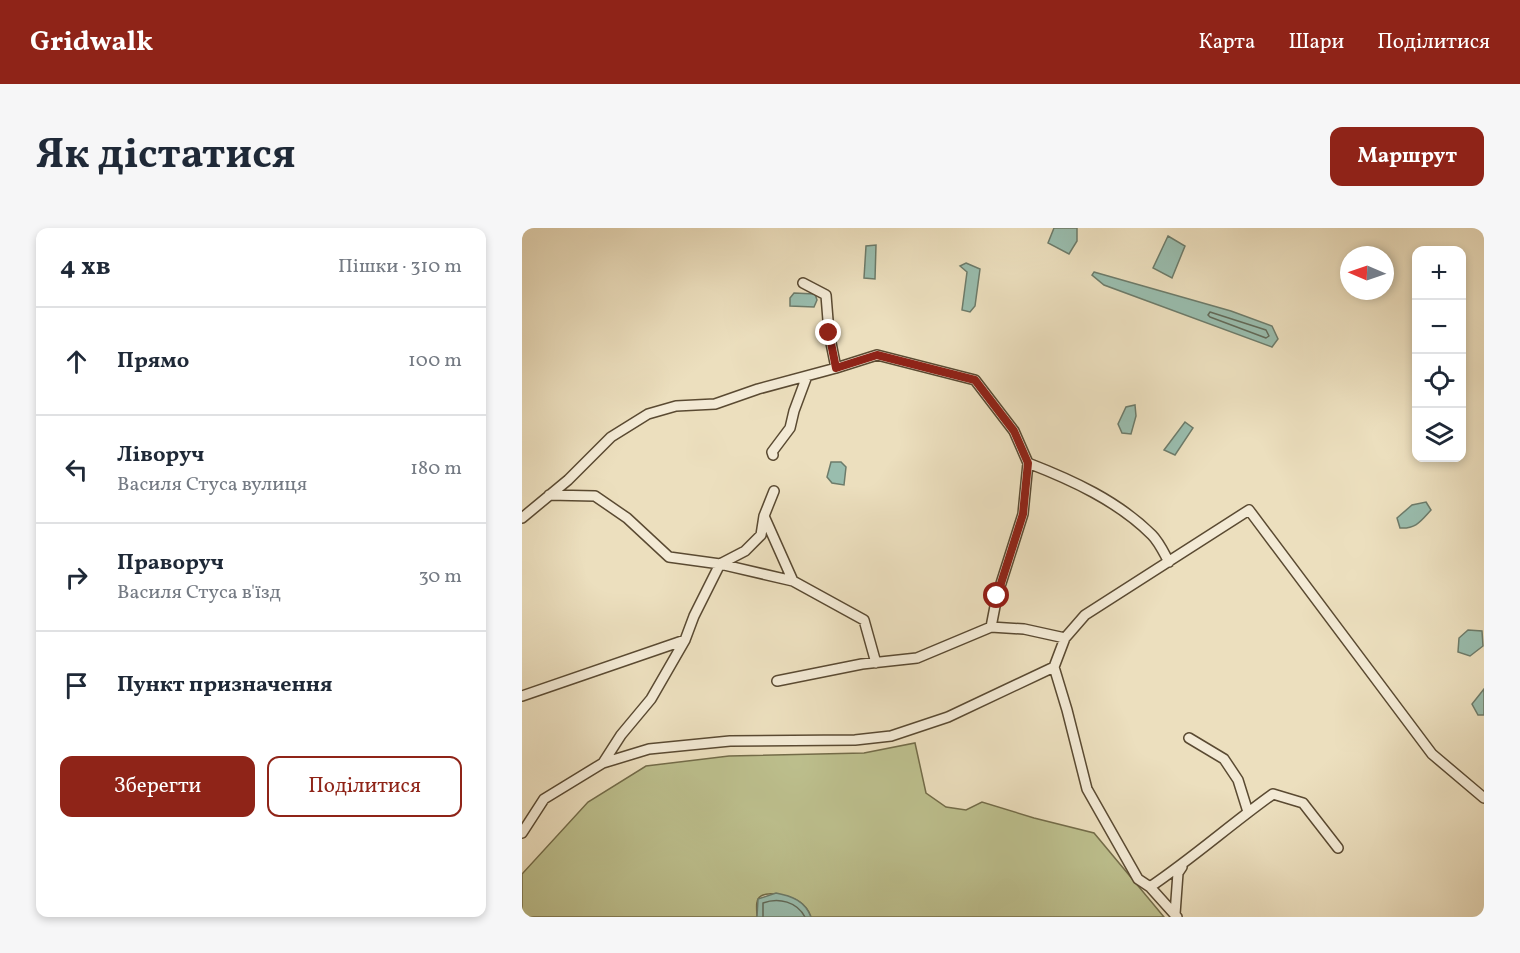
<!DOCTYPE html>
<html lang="uk">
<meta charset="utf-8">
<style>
:root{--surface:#fff;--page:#f6f6f7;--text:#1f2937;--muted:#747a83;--line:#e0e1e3;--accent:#8f2418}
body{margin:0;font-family:Vollkorn,serif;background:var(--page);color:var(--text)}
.controls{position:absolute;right:18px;top:18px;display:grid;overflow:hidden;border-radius:12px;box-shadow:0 3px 9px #0003}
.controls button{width:54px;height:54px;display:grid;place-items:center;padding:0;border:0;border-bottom:2px solid var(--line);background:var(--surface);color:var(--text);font:30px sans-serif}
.compass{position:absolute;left:818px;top:18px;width:54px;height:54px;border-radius:50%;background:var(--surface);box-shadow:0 3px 9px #0003;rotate:272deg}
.stop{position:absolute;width:18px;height:18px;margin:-14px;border:4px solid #8f2418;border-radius:50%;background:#fff}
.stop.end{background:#8f2418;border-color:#fff;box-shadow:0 2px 6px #0008}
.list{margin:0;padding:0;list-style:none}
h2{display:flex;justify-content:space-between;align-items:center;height:78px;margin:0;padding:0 24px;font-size:26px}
h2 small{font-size:20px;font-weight:400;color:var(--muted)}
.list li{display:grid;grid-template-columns:39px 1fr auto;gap:18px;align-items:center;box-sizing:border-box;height:108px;padding:0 24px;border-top:2px solid var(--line)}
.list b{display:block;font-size:22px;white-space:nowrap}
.list p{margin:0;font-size:20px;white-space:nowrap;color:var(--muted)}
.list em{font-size:20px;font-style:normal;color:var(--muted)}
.actions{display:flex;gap:12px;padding:18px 24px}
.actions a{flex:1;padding:14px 0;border:2px solid var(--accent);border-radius:12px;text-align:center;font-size:21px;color:var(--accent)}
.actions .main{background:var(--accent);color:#fff}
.icon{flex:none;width:33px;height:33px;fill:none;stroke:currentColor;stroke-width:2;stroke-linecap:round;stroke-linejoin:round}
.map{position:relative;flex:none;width:962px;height:689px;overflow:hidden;border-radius:12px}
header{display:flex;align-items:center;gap:36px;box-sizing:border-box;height:84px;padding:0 30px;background:var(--accent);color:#fff}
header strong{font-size:28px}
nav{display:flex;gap:33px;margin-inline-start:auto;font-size:21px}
.intro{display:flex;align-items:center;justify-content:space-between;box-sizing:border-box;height:144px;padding:0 36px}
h1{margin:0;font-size:42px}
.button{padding:15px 27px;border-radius:12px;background:var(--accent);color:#fff;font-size:21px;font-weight:700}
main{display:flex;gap:36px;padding:0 36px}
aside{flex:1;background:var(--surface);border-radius:12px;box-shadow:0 3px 9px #0003}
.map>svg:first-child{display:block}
</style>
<header>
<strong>Gridwalk</strong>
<nav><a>Карта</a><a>Шари</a><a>Поділитися</a></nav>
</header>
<div class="intro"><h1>Як дістатися</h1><a class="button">Маршрут</a></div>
<main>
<aside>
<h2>4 хв<small>Пішки · 310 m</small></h2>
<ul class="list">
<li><svg class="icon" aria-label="ahead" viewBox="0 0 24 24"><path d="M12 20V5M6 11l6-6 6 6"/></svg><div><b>Прямо</b></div><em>100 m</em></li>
<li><svg class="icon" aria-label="left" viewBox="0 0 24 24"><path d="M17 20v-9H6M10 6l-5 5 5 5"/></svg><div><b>Ліворуч</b><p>Василя Стуса вулиця</p></div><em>180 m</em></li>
<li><svg class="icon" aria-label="right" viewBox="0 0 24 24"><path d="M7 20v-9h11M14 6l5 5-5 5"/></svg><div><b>Праворуч</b><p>Василя Стуса в'їзд</p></div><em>30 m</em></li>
<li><svg class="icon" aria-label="arrive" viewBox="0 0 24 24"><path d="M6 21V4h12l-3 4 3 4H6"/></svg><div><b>Пункт призначення</b></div></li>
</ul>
<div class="actions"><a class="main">Зберегти</a><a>Поділитися</a></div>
</aside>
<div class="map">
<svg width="962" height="689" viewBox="0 0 962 689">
<rect width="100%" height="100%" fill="#ecdfbe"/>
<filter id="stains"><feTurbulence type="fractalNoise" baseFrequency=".00333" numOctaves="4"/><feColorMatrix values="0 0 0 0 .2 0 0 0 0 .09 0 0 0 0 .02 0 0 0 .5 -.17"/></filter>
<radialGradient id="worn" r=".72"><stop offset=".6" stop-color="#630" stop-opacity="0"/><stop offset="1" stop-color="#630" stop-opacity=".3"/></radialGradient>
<!-- green -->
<path fill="#bdc08e" stroke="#736c49" stroke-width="1.5" d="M393,515L404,565L424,579L444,582L460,574L512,590L572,605L642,689H289C287,683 284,678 278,674C269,668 238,659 235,674C234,678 235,685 235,689H0V646L66,574L124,538L207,528L342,525Z"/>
<!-- water -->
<path fill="#99bdae" stroke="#6c7b6a" stroke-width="1.5" d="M532,0H555V13L547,26L526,15Z
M646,8L663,18L650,50L631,40Z
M354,17L353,51L342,50L344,18Z
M444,35L458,41L453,78L448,84L440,82L445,44L438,38Z
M572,44L709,83L750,98L756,111L750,119L582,57L570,47Z
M272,65L293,66L295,72L292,79L268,78V70Z
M613,177L614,188L609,206L600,205L596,196L604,179Z
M663,194L671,200L653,227L642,222Z
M309,234H319L324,239L322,257L310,255L305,249Z
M904,274L909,282C899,293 894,301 878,300L875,290L890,277Z
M946,402L960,403L961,418L948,428L936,424L937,410Z
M962,461V487H956L950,476Z
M254,665C270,668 283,673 289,689H235L236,671Z"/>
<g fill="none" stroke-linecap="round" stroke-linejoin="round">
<!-- shore -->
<path stroke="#616a59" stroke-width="1.5" d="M688,84L744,102L747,108L744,110L688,89L686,87Z
M241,689V675C257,669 275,674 283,689"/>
<defs>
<path id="minor" d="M281,55L304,67L307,105L314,140
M251,227L250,224L268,200L272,183L285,148
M252,263L242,288L271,353
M27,267L73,268L105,290L147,329L198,336L223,323L239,307L242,288
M0,290L46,252L89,209L126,186L154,178L193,176L236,161L314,140L355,127L453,152L492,203L506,235C550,252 596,273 630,307C637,314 642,325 647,334
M469,399L475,368L501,286L506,235
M532,439L545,482L565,561L616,651L628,659L655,689
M255,453L340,436L395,430L469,399L502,401L543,410
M0,468L163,412
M667,510L702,531L716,552L726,584
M81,535L99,507L129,471L163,412L172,388L198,336L271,353L342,392L354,435
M0,605L22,571L81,535L127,521L208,513L333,512L369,508L426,489L532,439L543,410L563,387L727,282L910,526L962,570
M628,659C671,630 709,596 751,566L781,575L816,620
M653,686L656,645L660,639"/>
</defs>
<!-- minor casing -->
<use href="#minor" stroke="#5a4a32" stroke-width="12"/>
<!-- minor -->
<use href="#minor" stroke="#f3ead5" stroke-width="9"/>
</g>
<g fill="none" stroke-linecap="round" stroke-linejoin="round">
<!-- route -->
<path stroke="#8f2418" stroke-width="8" d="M307,105L314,140L355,127L453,152L492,203L506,235L501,286L475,368"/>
</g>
<rect width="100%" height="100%" filter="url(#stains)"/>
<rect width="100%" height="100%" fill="url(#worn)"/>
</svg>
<div class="controls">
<button>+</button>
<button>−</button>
<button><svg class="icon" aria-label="locate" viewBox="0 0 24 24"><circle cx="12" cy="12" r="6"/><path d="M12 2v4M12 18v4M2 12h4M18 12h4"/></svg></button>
<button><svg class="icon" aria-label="layers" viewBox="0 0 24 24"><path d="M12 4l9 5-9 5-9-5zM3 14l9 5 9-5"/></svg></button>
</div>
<svg class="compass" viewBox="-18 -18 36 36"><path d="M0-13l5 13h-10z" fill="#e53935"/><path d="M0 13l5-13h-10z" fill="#747a83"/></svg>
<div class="stop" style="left:475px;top:368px"></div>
<div class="stop end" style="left:307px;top:105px"></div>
</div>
</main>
